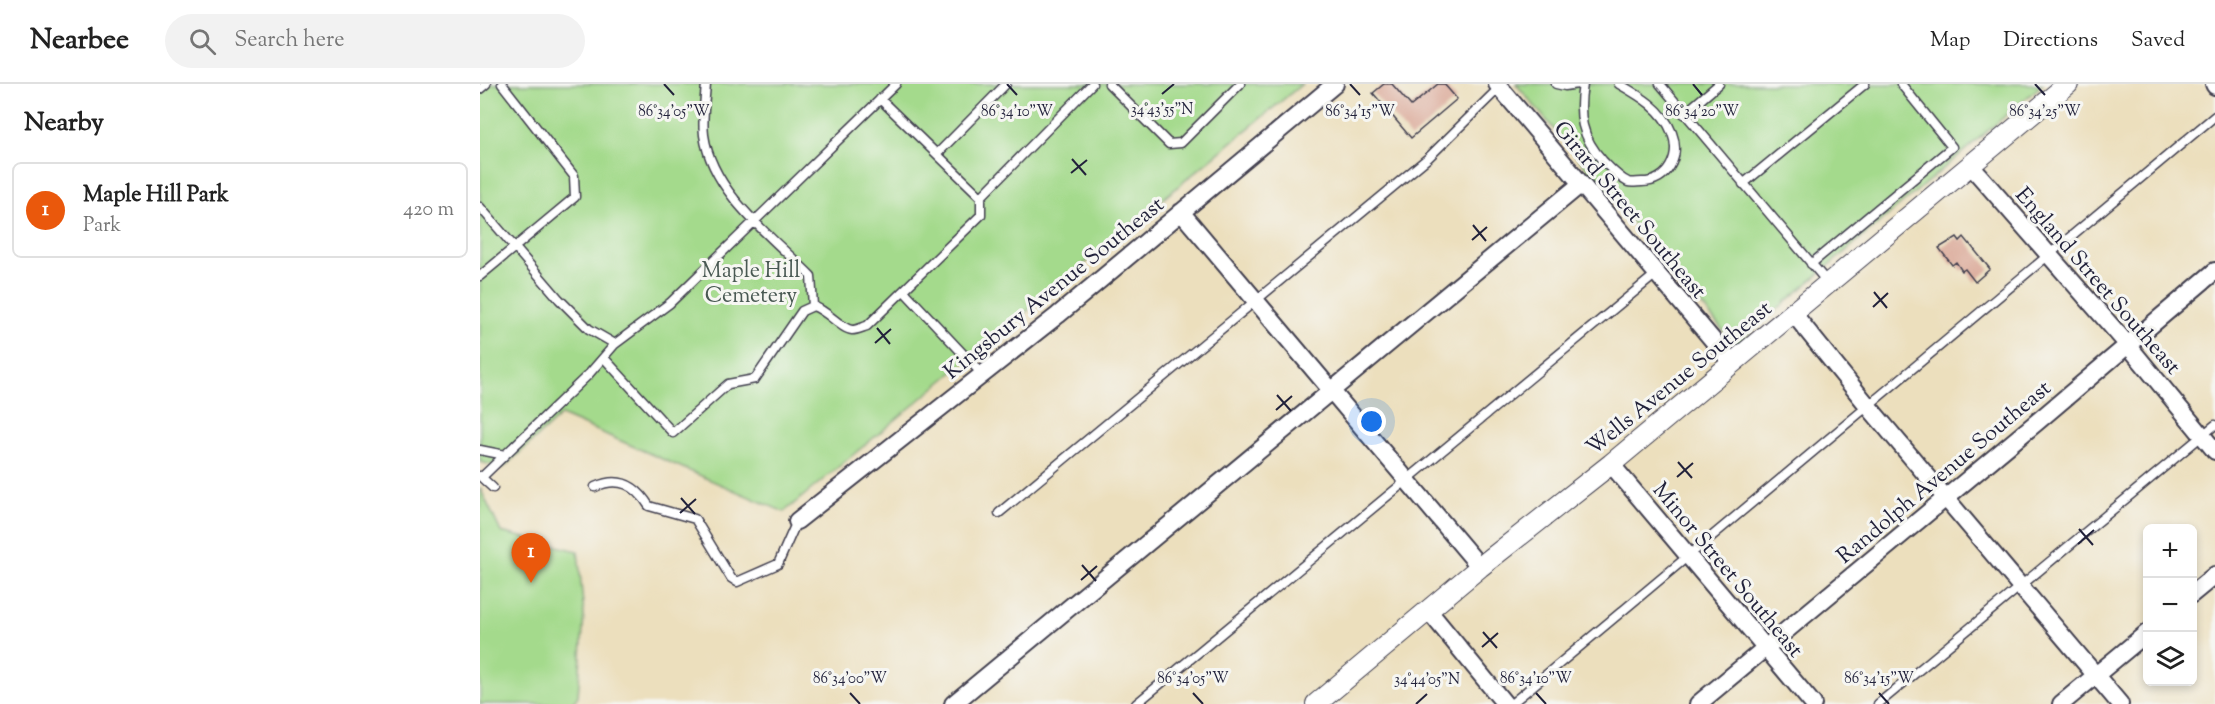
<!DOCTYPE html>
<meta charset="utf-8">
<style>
:root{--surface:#fff;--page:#f2f2f2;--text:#222;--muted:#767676;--line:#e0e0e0;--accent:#ea580c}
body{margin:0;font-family:"Sorts Mill Goudy",serif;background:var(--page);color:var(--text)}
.controls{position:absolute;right:18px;bottom:18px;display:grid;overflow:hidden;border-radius:9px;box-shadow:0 3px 9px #0003}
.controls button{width:54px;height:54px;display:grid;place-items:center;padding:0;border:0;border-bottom:2px solid var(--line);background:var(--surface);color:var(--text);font:30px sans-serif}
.you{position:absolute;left:892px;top:338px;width:21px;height:21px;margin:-15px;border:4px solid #fff;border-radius:50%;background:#1a73e8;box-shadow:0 0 0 9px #1a73e833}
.badge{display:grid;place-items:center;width:39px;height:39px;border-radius:50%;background:var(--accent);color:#fff;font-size:20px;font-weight:700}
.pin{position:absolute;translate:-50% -50px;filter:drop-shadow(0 2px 3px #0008)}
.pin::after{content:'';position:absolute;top:32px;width:21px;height:18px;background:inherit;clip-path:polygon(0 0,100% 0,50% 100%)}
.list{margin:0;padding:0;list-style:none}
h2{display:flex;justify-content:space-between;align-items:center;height:78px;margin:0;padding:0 24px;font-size:26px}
h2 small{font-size:20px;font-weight:400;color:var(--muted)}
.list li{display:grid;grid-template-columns:39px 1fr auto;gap:18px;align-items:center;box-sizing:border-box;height:96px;margin:0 12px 12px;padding:0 12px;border:2px solid var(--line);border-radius:9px}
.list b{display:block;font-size:22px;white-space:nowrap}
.list p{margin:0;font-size:20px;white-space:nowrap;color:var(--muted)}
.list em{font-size:20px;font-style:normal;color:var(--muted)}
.icon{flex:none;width:33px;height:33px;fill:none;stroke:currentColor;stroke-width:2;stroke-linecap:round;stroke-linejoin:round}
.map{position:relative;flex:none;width:1735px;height:620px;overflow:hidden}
header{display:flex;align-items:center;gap:36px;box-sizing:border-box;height:84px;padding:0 30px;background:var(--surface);border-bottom:2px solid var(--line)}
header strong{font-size:28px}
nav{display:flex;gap:33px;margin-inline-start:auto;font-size:21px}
.search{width:420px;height:54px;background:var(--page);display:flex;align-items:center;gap:15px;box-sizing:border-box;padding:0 21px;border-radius:33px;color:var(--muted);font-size:22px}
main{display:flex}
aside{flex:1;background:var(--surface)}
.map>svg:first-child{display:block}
</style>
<header>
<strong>Nearbee</strong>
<div class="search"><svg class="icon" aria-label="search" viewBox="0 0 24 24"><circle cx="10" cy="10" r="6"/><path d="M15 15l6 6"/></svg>Search here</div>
<nav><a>Map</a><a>Directions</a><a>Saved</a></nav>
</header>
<main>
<aside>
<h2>Nearby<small></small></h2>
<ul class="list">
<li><span class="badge">1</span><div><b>Maple Hill Park</b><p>Park</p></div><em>420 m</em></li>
</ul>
</aside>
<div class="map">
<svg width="1735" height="620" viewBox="0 0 1735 620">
<rect width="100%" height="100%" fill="#f6f6f2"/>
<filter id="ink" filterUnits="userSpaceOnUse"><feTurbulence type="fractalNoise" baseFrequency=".0167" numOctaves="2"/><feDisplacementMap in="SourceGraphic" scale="12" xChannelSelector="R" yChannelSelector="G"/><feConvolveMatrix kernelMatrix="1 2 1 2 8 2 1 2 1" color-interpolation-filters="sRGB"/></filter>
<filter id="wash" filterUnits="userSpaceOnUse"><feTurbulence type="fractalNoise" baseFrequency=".008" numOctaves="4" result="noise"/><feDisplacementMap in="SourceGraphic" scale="24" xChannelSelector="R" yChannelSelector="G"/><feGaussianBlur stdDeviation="1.35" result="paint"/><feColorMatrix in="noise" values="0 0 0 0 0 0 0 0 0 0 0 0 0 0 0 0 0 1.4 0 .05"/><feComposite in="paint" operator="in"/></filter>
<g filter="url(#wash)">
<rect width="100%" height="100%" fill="#ecdfbd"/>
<!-- green -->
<path fill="#a4da8c" stroke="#637e64" stroke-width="1.5" d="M0,0H822L304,428L81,331L23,384L0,378Z
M1036,0H1563L1255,261Z
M0,404L21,448L98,467L104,531L98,612L92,620H0Z"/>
<g id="blocks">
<!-- building -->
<path fill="#d9a493" d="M904,0H912L931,22L958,0H964L977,15L931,54L893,9Z
M1477,153L1480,157L1484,153L1510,185L1495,198L1485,185L1482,187L1476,178L1472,181L1459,164Z"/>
</g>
</g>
<g filter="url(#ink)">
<use href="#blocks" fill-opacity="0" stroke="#403e4e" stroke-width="1.5"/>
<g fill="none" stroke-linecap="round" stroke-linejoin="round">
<defs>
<path id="service" d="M226,0C225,16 222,35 224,51C232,109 292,153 331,192L333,222
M629,0L689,60L701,59L760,0
M1076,0L1085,2L1098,0
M1103,0C1098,31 1101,53 1123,77C1130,84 1139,94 1148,98C1151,99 1158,98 1162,98C1188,98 1201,72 1192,49C1183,25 1160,12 1139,0
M1180,0L1348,199
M0,5L6,0
M400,15L501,113
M1204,30L1239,0
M457,70L526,0
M1263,100L1385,0
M0,123L79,215L109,245L135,260
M1331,180L1472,63L1421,0
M0,192L95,113L94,92L22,0
M424,207L503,291
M124,274L193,349L248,300L275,295L322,227L333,222C348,227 361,245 372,246C377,246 383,243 387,242L501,131V113L612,0
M0,366L25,371
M0,392L13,404
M2,393L109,290L135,260L190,219L416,0
M115,403C139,392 156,401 169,422L215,435L251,494L257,498L298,480L317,437
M519,429L948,74L1020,3
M656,620L1176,190
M1031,620L1735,32
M1398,620L1735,341"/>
<path id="minor" d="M1017,0L1252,279
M1734,0L1735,2
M1491,82L1647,260L1735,367
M701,128L1000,483
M1313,229L1388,322L1640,620
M1131,380L1333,620
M317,437L578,231L855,0
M1712,510L1735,491
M948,526L1025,620
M473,620L1101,100
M1218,620L1557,338L1735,187
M1581,620L1668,548"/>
<path id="tertiary" d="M836,620L1000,483L1131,380L1588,0"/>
</defs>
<!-- service casing -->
<use href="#service" stroke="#403e4e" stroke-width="11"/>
<!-- minor casing -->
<use href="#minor" stroke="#403e4e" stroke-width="20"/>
<!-- tertiary casing -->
<use href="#tertiary" stroke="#403e4e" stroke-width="22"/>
<!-- service -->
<use href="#service" stroke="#fff" stroke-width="8"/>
<!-- minor -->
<use href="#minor" stroke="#fff" stroke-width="16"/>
<!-- tertiary -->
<use href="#tertiary" stroke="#fff" stroke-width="20"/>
</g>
</g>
<!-- ticks -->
<path fill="none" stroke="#22223b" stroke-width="2" d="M184,0L194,11M527,0L537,11M870,0L880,11M1213,0L1222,11M1555,0L1565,11M682,10L694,0M592,75L606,91M591,89L607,76M993,141L1006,157M992,156L1007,143M1394,208L1407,224M1393,223L1408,209M397,244L410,260M395,259L411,245M797,311L811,327M796,326L812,312M1198,378L1212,394M1197,393L1213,379M201,414L215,430M200,429L216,415M1599,445L1613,461M1598,460L1614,446M602,481L616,497M601,496L617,482M1003,548L1017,564M1002,563L1018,549M370,609L380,620M713,609L723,620M1056,609L1066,620M1399,609L1409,620M936,620L947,610"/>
<g text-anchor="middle" stroke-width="6" stroke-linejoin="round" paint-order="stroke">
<!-- street labels -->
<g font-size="22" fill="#22223b" stroke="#f6f6f2">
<text transform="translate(1151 125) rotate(50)" y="8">Girard Street Southeast</text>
<text transform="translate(1619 196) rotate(49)" y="8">England Street Southeast</text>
<text transform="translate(573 203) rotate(-39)" y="8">Kingsbury Avenue Southeast</text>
<text transform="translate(1198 293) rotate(-39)" y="8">Wells Avenue Southeast</text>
<text transform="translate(1463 387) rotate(-40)" y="8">Randolph Avenue Southeast</text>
<text transform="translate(1249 485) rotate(50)" y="8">Minor Street Southeast</text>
</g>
<!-- park labels -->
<g font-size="22" fill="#495953" stroke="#f6f6f2">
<text x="271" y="193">Maple Hill<tspan x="271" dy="25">Cemetery</tspan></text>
</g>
</g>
<g font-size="15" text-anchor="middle" fill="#22223b" stroke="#f6f6f2" stroke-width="6" stroke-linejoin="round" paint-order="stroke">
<text x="682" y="30">34°43'55"N</text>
<text x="194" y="32">86°34'05"W</text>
<text x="537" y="32">86°34'10"W</text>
<text x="880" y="32">86°34'15"W</text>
<text x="1565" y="32">86°34'25"W</text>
<text x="1222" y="32">86°34'20"W</text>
<text x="370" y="599">86°34'00"W</text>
<text x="713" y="599">86°34'05"W</text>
<text x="1056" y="599">86°34'10"W</text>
<text x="1399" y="599">86°34'15"W</text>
<text x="947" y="600">34°44'05"N</text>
</g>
</svg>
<div class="controls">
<button>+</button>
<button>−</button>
<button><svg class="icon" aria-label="layers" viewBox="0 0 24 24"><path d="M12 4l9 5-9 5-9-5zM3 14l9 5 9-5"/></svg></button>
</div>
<div class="you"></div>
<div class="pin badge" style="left:51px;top:499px">1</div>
</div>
</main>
